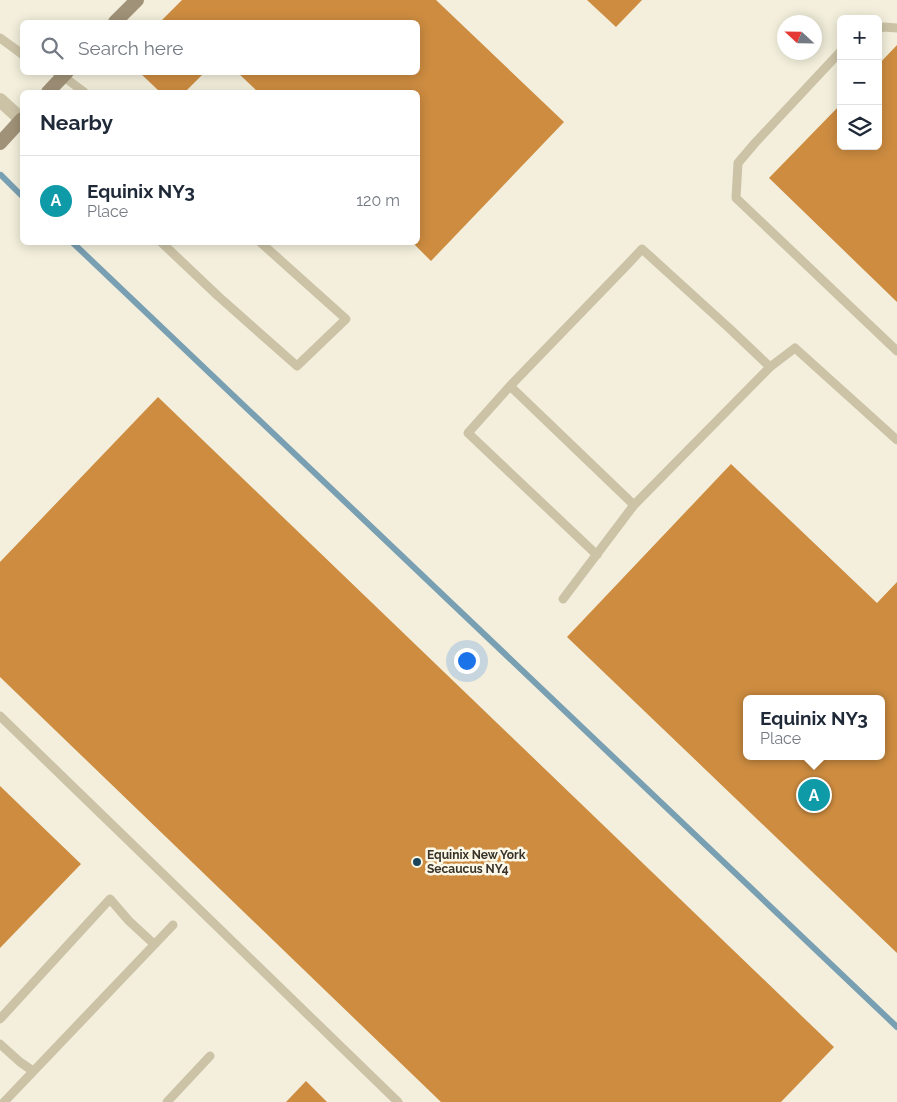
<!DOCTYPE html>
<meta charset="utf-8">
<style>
:root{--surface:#fff;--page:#f6f6f7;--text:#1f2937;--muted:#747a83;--line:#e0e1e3;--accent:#b45309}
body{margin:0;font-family:Raleway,sans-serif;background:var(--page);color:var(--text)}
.controls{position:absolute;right:15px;top:15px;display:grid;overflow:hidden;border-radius:8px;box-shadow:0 2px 12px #0003}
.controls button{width:45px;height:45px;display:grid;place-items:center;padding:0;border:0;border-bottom:1px solid var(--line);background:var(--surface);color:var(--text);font:25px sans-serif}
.compass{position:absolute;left:777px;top:15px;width:45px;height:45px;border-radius:50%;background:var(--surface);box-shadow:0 2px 12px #0003;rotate:292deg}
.you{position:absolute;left:466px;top:660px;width:18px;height:18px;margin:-12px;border:4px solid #fff;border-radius:50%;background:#1a73e8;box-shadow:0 0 0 8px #1a73e833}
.badge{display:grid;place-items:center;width:32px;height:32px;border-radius:50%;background:var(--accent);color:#fff;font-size:16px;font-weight:700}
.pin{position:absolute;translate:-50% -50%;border:2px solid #fff;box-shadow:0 1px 5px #0006}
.popup{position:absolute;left:743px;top:695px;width:142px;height:65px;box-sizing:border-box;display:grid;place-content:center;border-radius:8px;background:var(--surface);filter:drop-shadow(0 1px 4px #0005);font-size:16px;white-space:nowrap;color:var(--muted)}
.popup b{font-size:19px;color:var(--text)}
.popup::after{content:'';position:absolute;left:50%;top:100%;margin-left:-10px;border:10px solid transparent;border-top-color:var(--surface)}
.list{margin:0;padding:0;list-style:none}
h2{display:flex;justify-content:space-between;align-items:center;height:65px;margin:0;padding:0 20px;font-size:21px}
h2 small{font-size:16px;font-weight:400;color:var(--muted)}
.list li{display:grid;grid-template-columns:32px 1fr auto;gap:15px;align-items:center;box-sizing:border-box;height:90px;padding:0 20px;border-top:1px solid var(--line)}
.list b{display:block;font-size:19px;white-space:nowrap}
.list p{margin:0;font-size:16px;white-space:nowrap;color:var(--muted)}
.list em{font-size:16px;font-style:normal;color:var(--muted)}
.icon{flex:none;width:28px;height:28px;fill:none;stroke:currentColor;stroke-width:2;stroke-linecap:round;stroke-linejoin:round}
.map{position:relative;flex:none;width:897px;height:1102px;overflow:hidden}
.search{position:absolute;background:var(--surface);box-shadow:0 2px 12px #0003;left:20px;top:20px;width:400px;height:55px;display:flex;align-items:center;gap:12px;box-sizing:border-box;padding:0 18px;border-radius:8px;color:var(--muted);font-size:19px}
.panel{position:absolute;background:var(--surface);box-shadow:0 2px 12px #0003;left:20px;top:90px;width:400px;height:155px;border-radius:8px}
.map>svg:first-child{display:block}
</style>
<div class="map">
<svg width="897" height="1102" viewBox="0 0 897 1102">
<rect width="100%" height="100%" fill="#f3efdc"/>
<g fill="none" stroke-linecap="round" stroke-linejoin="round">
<!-- stream -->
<path stroke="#799fb2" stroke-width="6" d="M1,175L22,196
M72,242L897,1027"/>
</g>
<!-- building -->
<path fill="#cd8c40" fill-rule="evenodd" d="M182,0H436L564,122L431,261L412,242H418V92H258L237,72H418V22H160Z
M587,0H642L616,27Z
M897,45V302L769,178L841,104V146H878V65Z
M139,72H205L185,92H160Z
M158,397L834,1047L781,1102H441L0,677V562Z
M731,464L877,603L897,582V953L567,637ZM746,699H882V756H746Z
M0,786L81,864L0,948Z
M306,1081L327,1102H286Z"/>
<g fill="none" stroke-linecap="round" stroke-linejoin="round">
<!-- service -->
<path stroke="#ccc3a7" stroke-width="9" d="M878,29L884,27L897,28
M0,38L22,54
M841,51L755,143L738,163L736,198L897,351
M56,72L64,77L84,92
M161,242L218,296L297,366L346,319L260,242
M510,386L468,433L597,555
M634,505L510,386L627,265L642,249L729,328L770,367
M563,599L634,505L770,367L795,348L897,440
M0,716L398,1102
M0,1019L110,899L129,921L154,944
M0,1044L20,1062L33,1071
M4,1102L173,925
M167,1102L210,1056"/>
<!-- minor -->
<path stroke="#ccc3a7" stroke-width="14" d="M0,100L22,120"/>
<!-- secondary -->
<path stroke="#a09278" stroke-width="14" d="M115,22L137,0
M48,92L67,72
M0,143L22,119"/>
</g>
<!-- markers -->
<circle fill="#1b455c" stroke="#fbf8e8" stroke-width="2" cx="417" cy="862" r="5"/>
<g text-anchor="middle" stroke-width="5" stroke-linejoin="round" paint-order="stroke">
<!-- poi labels -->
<g font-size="12" font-weight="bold" fill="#383228" stroke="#fbf8e8" text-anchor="start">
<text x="427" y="859">Equinix New York<tspan x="427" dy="14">Secaucus NY4</tspan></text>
</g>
</g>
</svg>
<div class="controls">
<button>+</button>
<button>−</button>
<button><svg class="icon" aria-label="layers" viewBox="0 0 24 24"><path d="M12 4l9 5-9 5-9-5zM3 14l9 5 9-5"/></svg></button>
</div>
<svg class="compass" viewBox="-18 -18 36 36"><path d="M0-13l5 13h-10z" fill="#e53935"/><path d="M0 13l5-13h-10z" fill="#747a83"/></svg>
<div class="you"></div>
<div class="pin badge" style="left:814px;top:795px;background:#0f9aa8">A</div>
<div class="popup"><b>Equinix NY3</b>Place</div>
<div class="search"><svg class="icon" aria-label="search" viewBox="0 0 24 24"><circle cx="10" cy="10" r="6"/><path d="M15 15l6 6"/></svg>Search here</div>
<section class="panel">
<h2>Nearby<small></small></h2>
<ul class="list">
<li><span class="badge" style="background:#0f9aa8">A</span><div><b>Equinix NY3</b><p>Place</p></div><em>120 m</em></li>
</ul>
</section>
</div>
